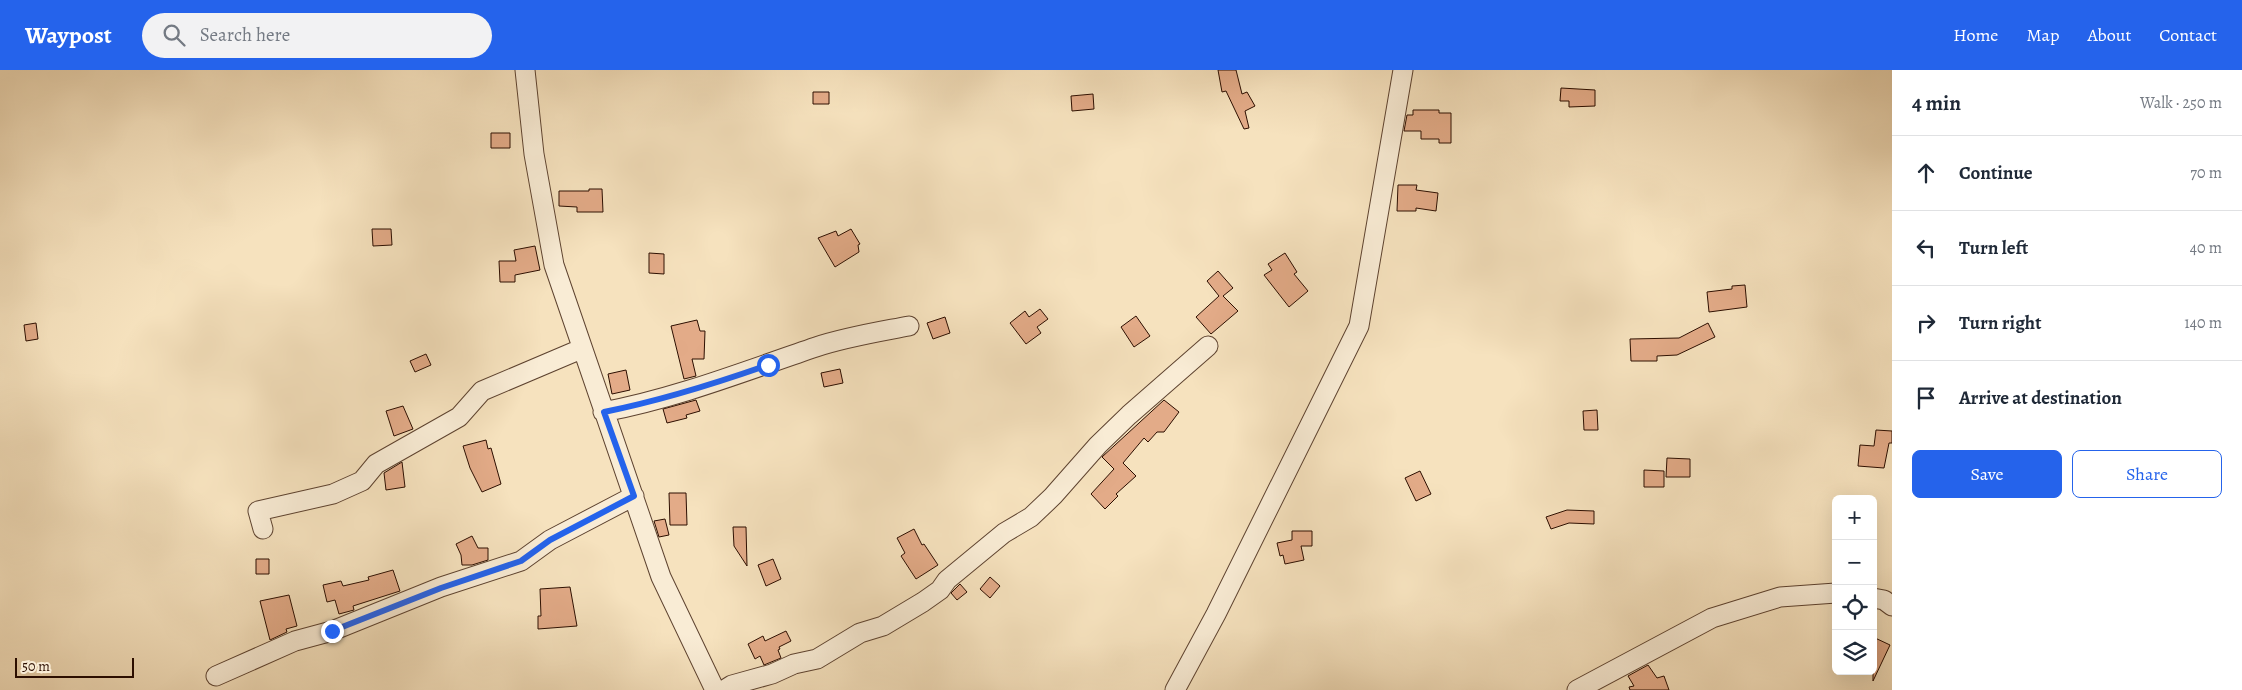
<!DOCTYPE html>
<meta charset="utf-8">
<style>
:root{--surface:#fff;--page:#f2f2f3;--text:#1f2937;--muted:#747a83;--line:#e0e1e3;--accent:#2563eb}
body{margin:0;font-family:Alegreya,serif;background:var(--page);color:var(--text)}
.controls{position:absolute;right:15px;bottom:15px;display:grid;overflow:hidden;border-radius:8px;box-shadow:0 5px 20px #0002}
.controls button{width:45px;height:45px;display:grid;place-items:center;padding:0;border:0;border-bottom:1px solid var(--line);background:var(--surface);color:var(--text);font:25px sans-serif}
.scale{position:absolute;left:15px;bottom:12px;width:119px;box-sizing:border-box;padding-left:5px;border:2px solid #2c0e00;border-top:0;font-size:14px;line-height:18px;white-space:nowrap;color:#2c0e00;-webkit-text-stroke:4px #f9ecd5;paint-order:stroke}
.stop{position:absolute;width:15px;height:15px;margin:-11px;border:4px solid #2563eb;border-radius:50%;background:#fff}
.stop.end{background:#2563eb;border-color:#fff;box-shadow:0 1px 5px #0008}
.list{margin:0;padding:0;list-style:none}
h2{display:flex;justify-content:space-between;align-items:center;height:65px;margin:0;padding:0 20px;font-size:21px}
h2 small{font-size:16px;font-weight:400;color:var(--muted)}
.list li{display:grid;grid-template-columns:32px 1fr auto;gap:15px;align-items:center;box-sizing:border-box;height:75px;padding:0 20px;border-top:1px solid var(--line)}
.list b{display:block;font-size:19px;white-space:nowrap}
.list em{font-size:16px;font-style:normal;color:var(--muted)}
.actions{display:flex;gap:10px;padding:15px 20px}
.actions a{flex:1;padding:11px 0;border:1px solid var(--accent);border-radius:8px;text-align:center;font-size:18px;color:var(--accent)}
.actions .main{background:var(--accent);color:#fff}
.icon{flex:none;width:28px;height:28px;fill:none;stroke:currentColor;stroke-width:2;stroke-linecap:round;stroke-linejoin:round}
.map{position:relative;flex:none;width:1892px;height:620px;overflow:hidden}
header{display:flex;align-items:center;gap:30px;box-sizing:border-box;height:70px;padding:0 25px;background:var(--accent);color:#fff}
header strong{font-size:24px}
nav{display:flex;gap:28px;margin-inline-start:auto;font-size:18px}
.search{width:350px;height:45px;background:var(--page);display:flex;align-items:center;gap:12px;box-sizing:border-box;padding:0 18px;border-radius:28px;color:var(--muted);font-size:19px}
main{display:flex}
aside{flex:1;background:var(--surface)}
.map>svg:first-child{display:block}
</style>
<header>
<strong>Waypost</strong>
<div class="search"><svg class="icon" aria-label="search" viewBox="0 0 24 24"><circle cx="10" cy="10" r="6"/><path d="M15 15l6 6"/></svg>Search here</div>
<nav><a>Home</a><a>Map</a><a>About</a><a>Contact</a></nav>
</header>
<main>
<div class="map">
<svg width="1892" height="620" viewBox="0 0 1892 620">
<rect width="100%" height="100%" fill="#f6e2be"/>
<filter id="stains"><feTurbulence type="fractalNoise" baseFrequency=".004" numOctaves="4"/><feColorMatrix values="0 0 0 0 .2 0 0 0 0 .09 0 0 0 0 .02 0 0 0 .5 -.17"/></filter>
<radialGradient id="worn" r=".72"><stop offset=".6" stop-color="#630" stop-opacity="0"/><stop offset="1" stop-color="#630" stop-opacity=".3"/></radialGradient>
<!-- building -->
<path fill="#e3ab88" stroke="#2c0e00" d="M1218,0H1236L1242,24L1247,22L1255,36L1245,41L1249,58L1244,59L1226,21L1222,22Z
M1561,18L1595,20V36L1569,37V31H1560Z
M813,22H829V34H813Z
M1093,24L1094,39L1072,41L1071,26Z
M1413,40H1439V43H1451V73H1439V69H1421V61H1404L1407,45H1413Z
M491,63H510V78H491Z
M1398,115H1417L1416,120L1438,123L1436,141L1416,138V141H1397Z
M589,119H602L603,142H577V137L559,136V121H589Z
M372,159H391L392,175L373,176Z
M851,159L860,174L858,175L859,182L835,197L818,168L836,161L838,166Z
M535,176L540,200L515,205V212H500L499,191H516L514,180Z
M649,183L664,184V204L649,203Z
M1285,183L1297,202L1294,204L1308,221L1289,237L1264,205L1272,200L1268,194Z
M1218,201L1233,218L1223,226L1238,241L1211,264L1196,247L1219,226L1207,211Z
M1745,215L1747,237L1709,242L1707,222L1732,219V216Z
M1040,239L1048,249L1037,257L1041,263L1026,274L1010,253L1025,241L1029,247Z
M1136,246L1150,266L1134,277L1121,257Z
M945,247L950,263L933,269L927,253Z
M697,250L700,261H705L704,289H692L696,306L684,309L671,256Z
M36,253L38,269L26,271L24,255Z
M1708,253L1715,267L1677,285L1657,286V291H1631L1630,269L1679,268Z
M426,284L431,295L415,302L410,291Z
M840,299L843,313L824,317L821,303Z
M626,300L630,320L612,324L608,304Z
M696,330L700,341L686,345L687,348L667,353L663,339Z
M1164,330L1179,342L1164,362H1157L1148,372L1144,368L1123,393L1136,406L1116,424L1118,426L1105,439L1091,424L1114,399L1102,387Z
M403,336L413,359L394,366L386,341Z
M1597,340L1598,360H1584L1583,341Z
M1876,360L1892,361V373H1889L1884,398L1858,396L1860,375L1874,376Z
M486,370L488,379L491,378L501,414L482,422L470,398L463,376Z
M1667,388L1690,389V407H1666Z
M402,392L405,417L386,420L384,403Z
M1644,400L1664,401V417H1644Z
M1420,401L1431,424L1416,431L1405,408Z
M669,423H686L687,455H670Z
M1567,440L1594,441V454L1569,453L1551,459L1546,447Z
M665,449L669,465L659,467L654,451Z
M733,457H746L747,496L734,476Z
M914,459L922,475L924,474L938,495L916,509L901,486L905,483L897,468Z
M1292,461H1312V476H1301L1304,490L1285,494L1283,485L1280,486L1277,473L1292,470Z
M472,466L478,478H488V490L472,495H462L461,485L456,474Z
M256,489H269V504H256Z
M773,489L781,509L766,516L758,495Z
M393,500L400,521L353,536L354,540L339,544L335,530L327,532L323,515L341,511L343,516L369,510L368,507Z
M990,507L1000,516L990,528L980,519Z
M960,514L967,522L957,530L951,523Z
M570,517L577,556L538,559V546H541L540,519Z
M289,525L297,556L286,559L287,562L270,570L260,531Z
M786,561L791,571L779,577L780,579L778,580L781,588L764,595L760,586L755,589L748,574L763,566L765,571Z
M1873,567L1890,575L1873,611Z
M1648,595L1657,608L1664,606L1669,620H1630L1629,617L1634,616L1628,606Z"/>
<g fill="none" stroke-linecap="round" stroke-linejoin="round">
<defs>
<path id="minor" d="M525,0L534,84L554,195L661,507L715,620
M603,342C677,328 745,301 816,277C846,267 878,262 909,256
M263,459L258,441L333,424L362,411L376,394L459,347L482,321L581,279
M1873,528L1884,530L1892,536
M216,606L295,571L332,561L441,517L521,491L550,470L634,426
M724,620L732,615L772,604L794,594L817,589L860,563L883,556L923,532L940,520L947,510L1004,463L1031,447L1053,426L1098,375L1129,345L1208,276
M1175,620L1216,544L1359,256L1403,0
M1577,620L1712,548L1780,527L1836,523"/>
</defs>
<!-- minor casing -->
<use href="#minor" stroke="#5e4330" stroke-width="21"/>
<!-- minor -->
<use href="#minor" stroke="#f9ecd5" stroke-width="19"/>
</g>
<g fill="none" stroke-linecap="round" stroke-linejoin="round">
<!-- route -->
<path stroke="#2563eb" stroke-width="6" d="M332,561L441,518L521,491L550,470L634,426L604,342C659,331 714,314 768,295"/>
</g>
<rect width="100%" height="100%" filter="url(#stains)"/>
<rect width="100%" height="100%" fill="url(#worn)"/>
</svg>
<div class="controls">
<button>+</button>
<button>−</button>
<button><svg class="icon" aria-label="locate" viewBox="0 0 24 24"><circle cx="12" cy="12" r="6"/><path d="M12 2v4M12 18v4M2 12h4M18 12h4"/></svg></button>
<button><svg class="icon" aria-label="layers" viewBox="0 0 24 24"><path d="M12 4l9 5-9 5-9-5zM3 14l9 5 9-5"/></svg></button>
</div>
<div class="scale">50 m</div>
<div class="stop" style="left:768px;top:295px"></div>
<div class="stop end" style="left:332px;top:561px"></div>
</div>
<aside>
<h2>4 min<small>Walk · 250 m</small></h2>
<ul class="list">
<li><svg class="icon" aria-label="ahead" viewBox="0 0 24 24"><path d="M12 20V5M6 11l6-6 6 6"/></svg><div><b>Continue</b></div><em>70 m</em></li>
<li><svg class="icon" aria-label="left" viewBox="0 0 24 24"><path d="M17 20v-9H6M10 6l-5 5 5 5"/></svg><div><b>Turn left</b></div><em>40 m</em></li>
<li><svg class="icon" aria-label="right" viewBox="0 0 24 24"><path d="M7 20v-9h11M14 6l5 5-5 5"/></svg><div><b>Turn right</b></div><em>140 m</em></li>
<li><svg class="icon" aria-label="arrive" viewBox="0 0 24 24"><path d="M6 21V4h12l-3 4 3 4H6"/></svg><div><b>Arrive at destination</b></div></li>
</ul>
<div class="actions"><a class="main">Save</a><a>Share</a></div>
</aside>
</main>
